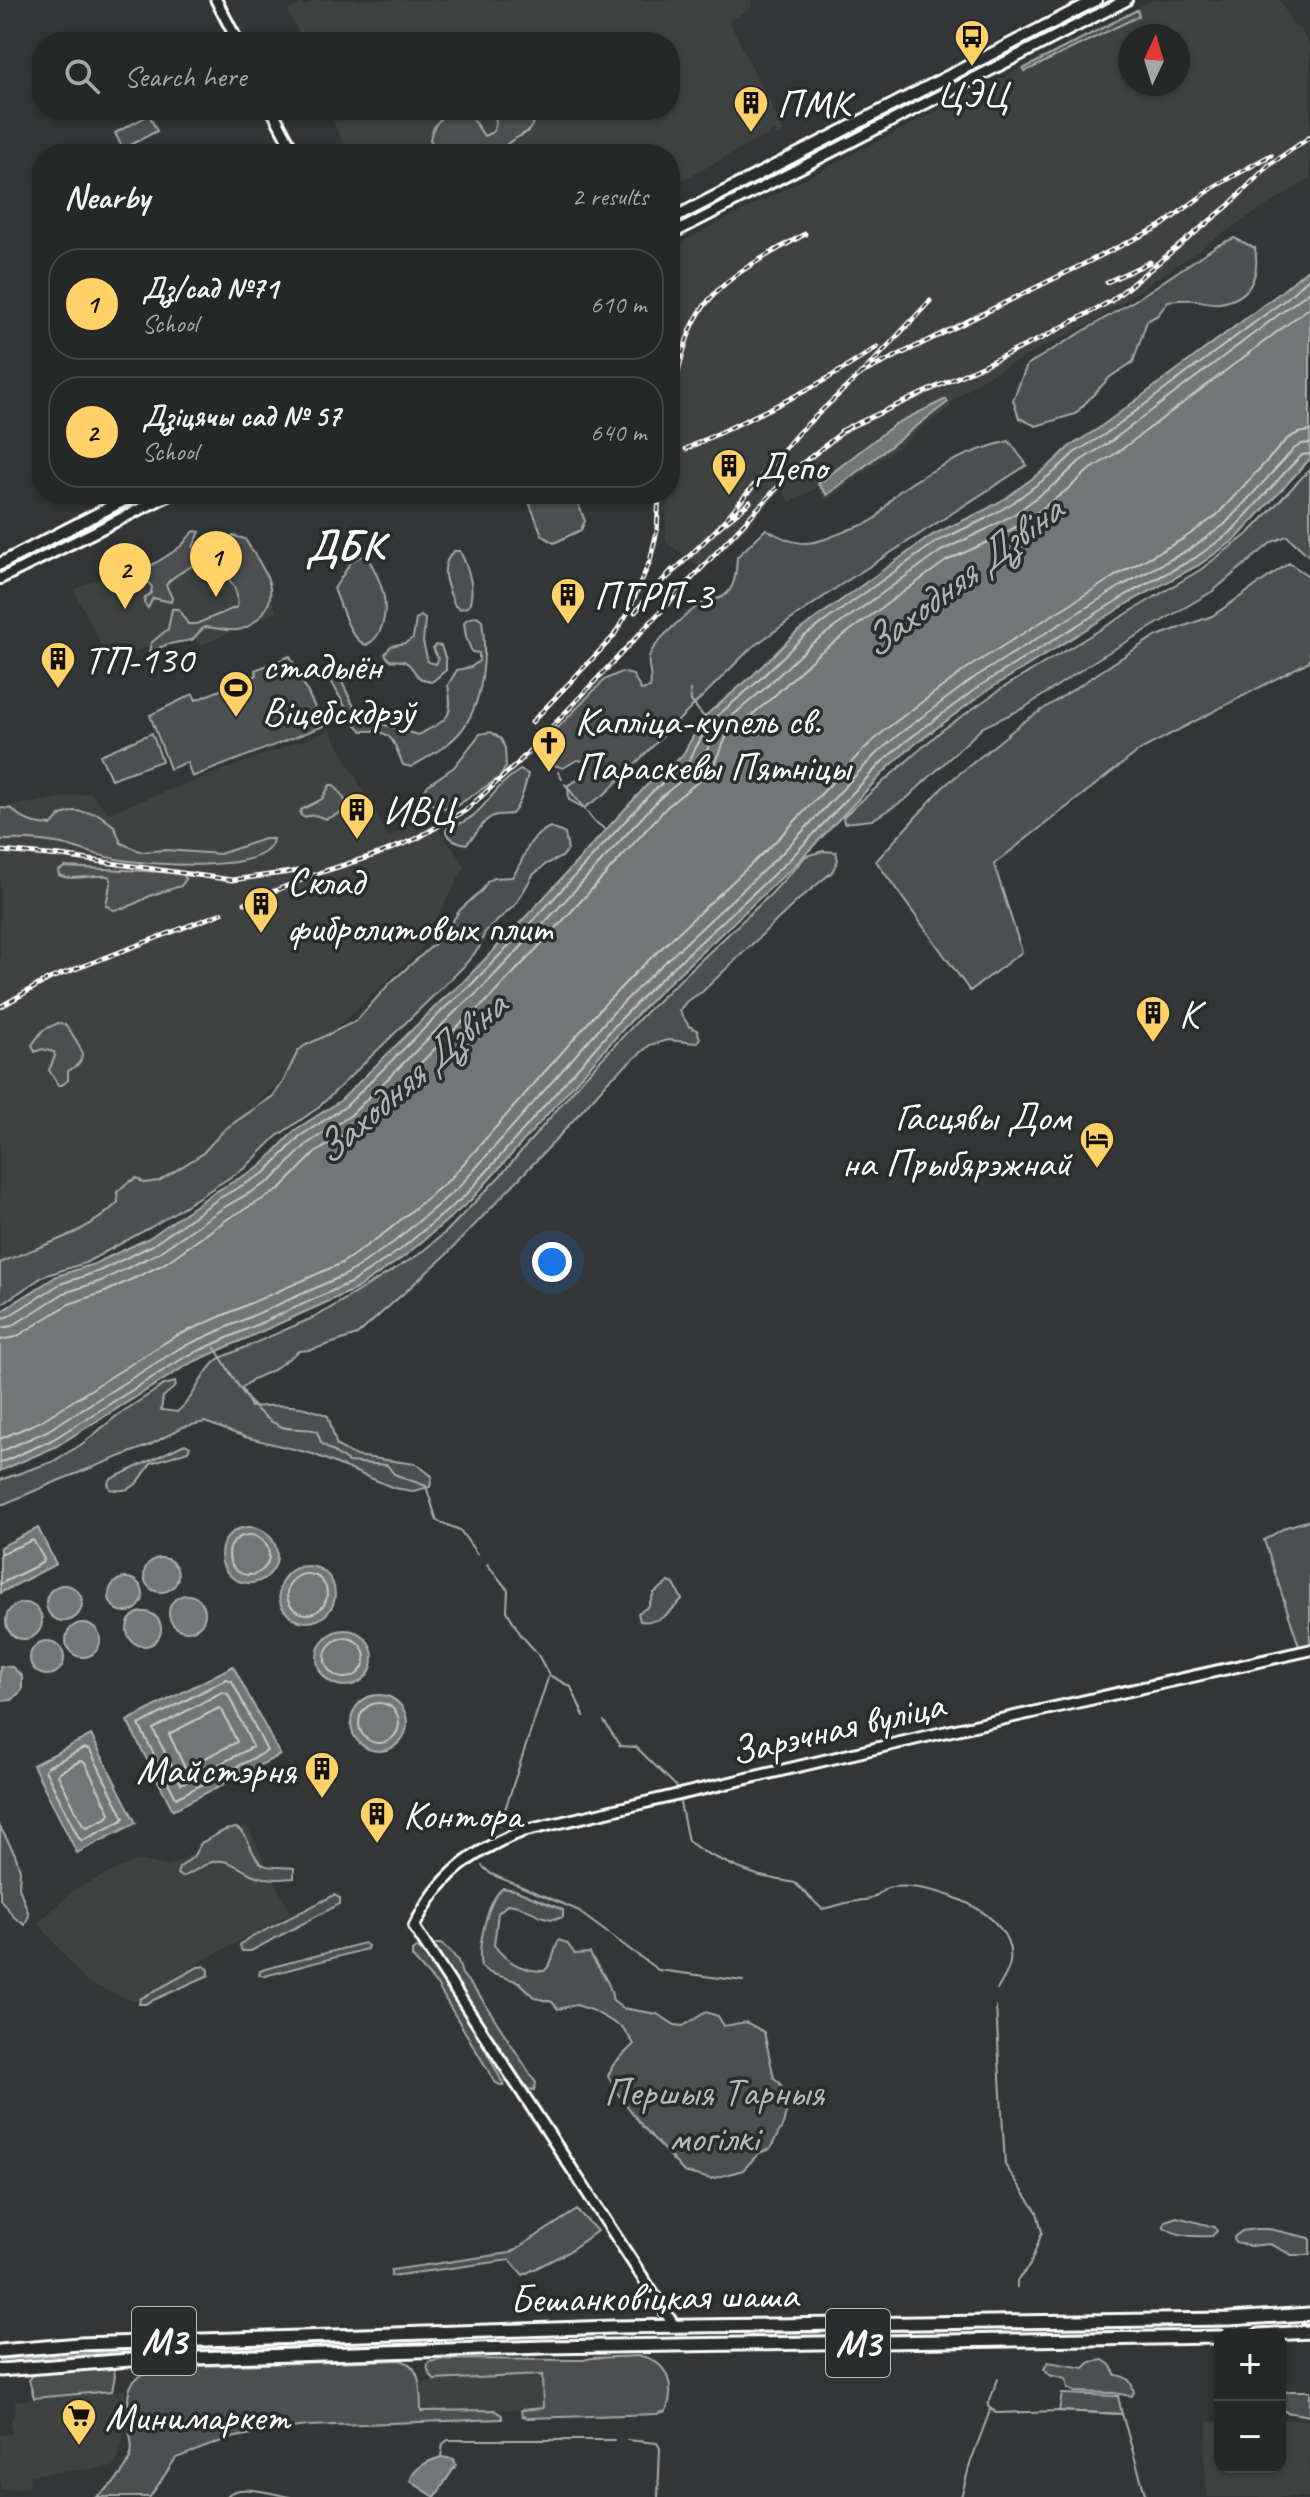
<!DOCTYPE html>
<meta charset="utf-8">
<style>
:root{--surface:#262828;--page:#2e3030;--text:#f1f3f6;--muted:#a4a6a8;--line:#424445;--accent:#ffd166}
body{margin:0;font-family:Caveat,sans-serif;background:var(--page);color:var(--text)}
.controls{position:absolute;right:24px;bottom:24px;display:grid;overflow:hidden;border-radius:16px;box-shadow:0 2px 6px #0004}
.controls button{width:72px;height:72px;display:grid;place-items:center;padding:0;border:0;border-bottom:2px solid var(--line);background:var(--surface);color:var(--text);font:40px sans-serif}
.compass{position:absolute;left:1118px;top:24px;width:72px;height:72px;border-radius:50%;background:var(--surface);box-shadow:0 2px 6px #0004;rotate:4deg}
.you{position:absolute;left:552px;top:1262px;width:28px;height:28px;margin:-20px;border:6px solid #fff;border-radius:50%;background:#1a73e8;box-shadow:0 0 0 12px #1a73e833}
.badge{display:grid;place-items:center;width:52px;height:52px;border-radius:50%;background:var(--accent);color:#111;font-size:26px;font-weight:700}
.pin{position:absolute;translate:-50% -66px;filter:drop-shadow(0 2px 4px #0008)}
.pin::after{content:'';position:absolute;top:42px;width:28px;height:24px;background:inherit;clip-path:polygon(0 0,100% 0,50% 100%)}
.list{margin:0;padding:0;list-style:none}
h2{display:flex;justify-content:space-between;align-items:center;height:104px;margin:0;padding:0 32px;font-size:34px}
h2 small{font-size:26px;font-weight:400;color:var(--muted)}
.list li{display:grid;grid-template-columns:52px 1fr auto;gap:24px;align-items:center;box-sizing:border-box;height:112px;margin:0 16px 16px;padding:0 16px;border:2px solid var(--line);border-radius:32px}
.list b{display:block;font-size:30px;white-space:nowrap}
.list p{margin:0;font-size:26px;white-space:nowrap;color:var(--muted)}
.list em{font-size:26px;font-style:normal;color:var(--muted)}
.icon{flex:none;width:44px;height:44px;fill:none;stroke:currentColor;stroke-width:2;stroke-linecap:round;stroke-linejoin:round}
.map{position:relative;flex:none;width:1310px;height:2497px;overflow:hidden}
.search{position:absolute;background:var(--surface);box-shadow:0 2px 6px #0004;left:32px;top:32px;width:648px;height:88px;display:flex;align-items:center;gap:20px;box-sizing:border-box;padding:0 28px;border-radius:32px;color:var(--muted);font-size:30px}
.panel{position:absolute;background:var(--surface);box-shadow:0 2px 6px #0004;left:32px;top:144px;width:648px;height:360px;border-radius:32px}
.map>svg:first-child{display:block}
</style>
<div class="map">
<svg width="1310" height="2497" viewBox="0 0 1310 2497">
<rect width="100%" height="100%" fill="#333536"/>
<filter id="ink" filterUnits="userSpaceOnUse"><feTurbulence type="fractalNoise" baseFrequency=".0125" numOctaves="2"/><feDisplacementMap in="SourceGraphic" scale="16" xChannelSelector="R" yChannelSelector="G"/><feConvolveMatrix kernelMatrix="1 2 1 2 8 2 1 2 1" color-interpolation-filters="sRGB"/></filter>
<g filter="url(#ink)">
<!-- built -->
<path fill="#404243" fill-rule="evenodd" d="M316,0H752L751,8L729,21L784,132L778,135L774,131L670,187V154H396L394,150L382,154L379,149L369,154H349L327,110H670V42H304L287,11L302,3L304,6Z
M1153,0H1280L1293,25L1301,30L1310,47V179L1243,220L1093,322L982,379L950,403V407L827,501L817,488L790,502L782,490L705,571L666,542V494H670L671,433L670,248ZM1130,36H1178V84H1130Z
M241,537L277,612L199,646L196,638L175,628L163,639L118,660L109,661L74,590L106,575L108,578L120,572L123,576L146,565L155,581Z
M330,730L388,837L417,820L436,826L465,866L420,950L298,1064L207,1153L81,1234L0,1267V808L91,793L108,813Z
M247,1826L291,1914L211,1956L135,2002L86,1982L38,1923L75,1889L137,1860L168,1866Z
M542,2375L543,2409L421,2412L420,2383L434,2380Z
M125,2390L128,2415L119,2458L113,2467L29,2475L30,2487L0,2490V2435L12,2434L11,2420L16,2410L15,2401Z
M1280,2420H1310V2497H1207L1204,2451L1208,2421H1220V2467H1280Z"/>
<!-- green -->
<path fill="#4c4f50" stroke="#a6a7a8" stroke-width="2" d="M1137,10L1139,16L1028,70L1024,71L1023,69Z
M452,110H467L484,136L493,132C497,124 497,117 492,110H500L509,119H518L528,111L535,113C532,143 512,130 500,154H441L430,140C432,126 440,117 452,110Z
M149,115L157,131L123,149L115,133Z
M1234,238L1255,248C1260,277 1250,299 1219,303C1211,304 1202,301 1194,300C1185,299 1176,300 1168,301L1158,315L1147,321L1133,362L1110,377L1075,414L1036,426L1019,418L1013,400L1027,365L1137,299L1216,246Z
M1009,441L1027,465L839,586L751,648L606,793L584,808L569,800L568,785L585,776L584,761L577,760L563,768L545,762L541,754L547,739L604,680L621,672L633,675L641,690L650,688C653,677 647,666 649,657C654,641 689,611 703,603C709,600 716,600 722,597C736,589 736,571 737,557L766,529C802,550 811,545 848,530C856,527 869,524 876,518C885,509 890,498 901,490C932,468 972,450 1009,441Z
M1310,469V557L1287,536L1272,542L1213,591L1099,658L1024,708L983,727L906,799L872,820L844,823L843,817L941,731L1001,689L1200,570L1249,533Z
M526,494H574L585,521L581,530L554,543L542,535Z
M195,531L200,532L193,547L200,557C192,571 175,571 166,585L172,598L171,602L153,598L148,608L144,603L145,598L151,593L152,587L148,582L135,580L134,574C151,566 166,558 181,546C186,541 189,535 195,531Z
M234,536L245,539C258,562 283,588 263,613C258,619 250,627 242,629C231,633 216,627 204,627L192,640C177,643 166,642 153,652H149L151,643L168,629L172,609H178L188,624H196L237,607C239,597 235,584 226,577C220,572 215,573 210,566C214,550 218,542 234,536Z
M454,551H460C468,567 476,588 469,606L461,609L455,606C447,586 437,567 454,551Z
M361,556L368,558C380,579 390,601 382,626C379,635 375,641 366,645C348,638 342,606 334,589L351,562Z
M1289,563L1310,577V661L1140,750L994,864L1022,952L970,991L876,861L943,787L1022,723L1152,638L1212,616Z
M421,616L425,619L423,642L428,662L436,664L438,659L433,648L436,645L441,646L446,660V670L432,682C412,680 416,665 403,661C399,660 394,661 389,660L385,654L391,646L405,643L413,638L416,619Z
M477,616L482,620C487,655 484,700 462,730C449,746 428,757 411,767L403,765C393,740 392,729 362,731L354,723L331,681L338,674L360,719L368,724H382L418,735C448,719 454,719 448,685L457,670L471,667L479,661V653L472,652L466,637L464,623L467,619Z
M290,656L324,726L192,777L187,762L170,769L150,715L193,694L196,700L257,675L255,670Z
M491,732L501,739L505,748L506,767L500,777L455,807L443,808L428,803L423,794L428,785L454,767L480,734Z
M152,733L162,761L111,779L100,755Z
M520,770L528,774C525,787 521,804 512,814C507,815 502,814 497,815C483,817 477,836 466,844C458,842 450,840 446,832L447,828C487,818 487,790 520,770Z
M330,785H334C340,793 349,801 345,811L326,819L315,815L303,817L300,814L301,810L322,799Z
M0,808L12,809C24,822 35,824 52,825L61,815L75,811L98,814L114,826L121,843L142,852L165,850L220,854L264,839H273C270,875 149,864 122,860C101,857 82,849 62,844C42,840 21,839 0,840Z
M550,827L565,834L568,850L562,857L546,864L533,875L516,904L485,932L479,948L463,967L318,1108L276,1137L245,1168L153,1226L85,1263L44,1276L0,1305V1263C40,1245 87,1235 118,1202L117,1192L127,1183L137,1178L144,1183L159,1181L202,1154L225,1129L273,1096L283,1082L298,1051L304,1046L356,1021L390,983L441,938L460,910L483,889L487,882L494,878L512,877C529,854 522,842 550,827Z
M823,851L836,852L838,860L832,872L796,902L702,992L687,1001L679,1011L689,1026L697,1030L700,1038L696,1043L668,1040L650,1045L610,1079L553,1143L445,1256L357,1335L311,1350L299,1351L273,1370L253,1379L242,1388L251,1407C279,1405 303,1403 328,1416L337,1446L356,1456L416,1464L432,1476L430,1487L413,1491L394,1488L313,1454L245,1437L205,1422L183,1427L150,1445L60,1480L4,1504H0V1480L52,1462L82,1444L119,1414L164,1385L175,1382L176,1386L163,1397L161,1410L177,1412C198,1394 199,1375 218,1359L317,1316L418,1255L447,1231L501,1175L582,1080L645,1013L772,893L806,856Z
M65,867L182,873L186,879L181,886L152,895L126,908L113,910L106,905L111,880L109,876C93,874 73,882 59,875L58,871Z
M58,1023L66,1025C78,1044 94,1058 68,1071V1080L62,1085H58L49,1070L55,1056L54,1052L42,1049L35,1052L32,1045L43,1030Z
M185,1444L190,1447L188,1451L151,1463C140,1479 135,1495 110,1489L108,1483L111,1479Z
M1310,1520V1646H1299L1264,1540L1286,1527Z
M669,1582L674,1584L682,1599C669,1614 660,1624 640,1621L638,1613L648,1607L654,1593Z
M0,1827L15,1854L20,1870L19,1887L29,1915L25,1925L14,1917L0,1899Z
M236,1828C251,1835 249,1855 262,1864C269,1869 285,1866 294,1868V1878C281,1879 269,1880 256,1876C242,1871 231,1859 215,1861C205,1863 193,1873 182,1877L177,1874L179,1868L193,1857L201,1843L225,1830Z
M503,1888L515,1890L563,1910V1917C544,1925 528,1905 508,1904L498,1913L494,1945C506,1962 523,1971 544,1971C554,1963 553,1951 559,1940L567,1943L575,1954L590,1953C599,1972 610,1978 613,2001L622,2008L657,2014L675,2025L683,2026L706,2012L718,2016L724,2026L746,2022L764,2032L774,2078L779,2082L789,2100L783,2125L770,2149L759,2153L743,2170L711,2179L684,2172L643,2127L616,2091L608,2076L613,2065L634,2044L623,2028L592,2010L576,2005L558,2009L552,2002L536,1998L519,1982L490,1973L481,1967C477,1948 487,1900 503,1888Z
M334,1895L340,1898V1904L251,1951H242L240,1945L246,1940Z
M364,1943L368,1946L367,1949L265,1976L259,1975L260,1971L265,1969Z
M435,1944H441L450,1951L458,1961L462,1974L482,1999L536,2083L534,2090L528,2089L432,1948Z
M416,1948L421,1950L473,2026L504,2085H500L495,2082L437,1985L412,1957V1951Z
M205,1966L209,1970V1975L145,2004H139L140,1999L198,1967Z
M577,2210L597,2231L568,2252L523,2275L510,2260L391,2276V2270L510,2253Z
M1177,2217L1215,2227L1217,2231L1212,2236C1197,2237 1176,2236 1164,2227L1165,2221Z
M1255,2229H1269L1310,2238V2255H1292L1270,2244L1250,2246L1235,2243L1234,2237L1242,2231Z
M1131,2325V2331C1002,2334 873,2336 744,2336V2334Z
M603,2335L602,2339L139,2350L0,2360V2356L108,2348L223,2344Z
M641,2356C668,2362 676,2386 666,2411L657,2414L528,2418L522,2416L521,2410L543,2408L542,2375L434,2380C430,2373 425,2370 429,2362L444,2359L584,2360L591,2358Z
M400,2360C423,2365 420,2393 421,2411L494,2410L502,2415V2419L308,2426L261,2432L227,2439L176,2458L150,2497H96C110,2487 128,2471 131,2454C133,2448 131,2440 130,2435C129,2397 118,2378 162,2367Z
M1103,2360L1110,2365L1116,2375C1128,2377 1132,2381 1134,2393L1131,2396L1114,2393L1075,2392L1068,2388L1066,2379L1049,2375L1044,2369L1048,2362L1084,2368L1090,2362Z
M113,2368L115,2375L112,2391L34,2398L29,2380L34,2374Z
M1291,2391H1310V2416L1286,2412L1280,2407V2393Z
M1062,2394L1118,2396L1122,2414L1059,2411Z"/>
<!-- water -->
<path fill="#737576" stroke="#abacad" stroke-width="2" d="M1310,267V459L1236,539L1199,565L1130,602L985,692L910,748L888,768L796,864L658,993L624,1028L471,1200L405,1256L356,1289L189,1364L55,1447L0,1471V1312L57,1276L94,1264L149,1238L213,1193L261,1166L295,1130L340,1101L443,999L463,982L537,905L647,785L682,756L704,717L752,676L798,631L932,535L981,512L1006,498L1049,466L1069,447L1099,428L1281,292Z
M946,399L948,402L827,495L818,484L895,424Z
M221 1555a28 28 0 1 1 56 0a28 28 0 1 1-56 0Z
M38,1528L56,1564L0,1593V1547Z
M144 1575a17 17 0 1 1 34 0a17 17 0 1 1-34 0Z
M279 1594a28 28 0 1 1 56 0a28 28 0 1 1-56 0Z
M109 1595a17 17 0 1 1 34 0a17 17 0 1 1-34 0Z
M46 1603a18 18 0 1 1 36 0a18 18 0 1 1-36 0Z
M169 1613a18 18 0 1 1 36 0a18 18 0 1 1-36 0Z
M6 1621a18 18 0 1 1 36 0a18 18 0 1 1-36 0Z
M127 1629a17 17 0 1 1 34 0a17 17 0 1 1-34 0Z
M66 1640a17 17 0 1 1 34 0a17 17 0 1 1-34 0Z
M317 1658a28 28 0 1 1 56 0a28 28 0 1 1-56 0Z
M30 1658a17 17 0 1 1 34 0a17 17 0 1 1-34 0Z
M0,1666L12,1667L22,1676V1690L12,1700L0,1701Z
M233,1666L280,1755L173,1810L127,1721Z
M351 1723a28 28 0 1 1 56 0a28 28 0 1 1-56 0Z
M91,1735L136,1823L77,1853L33,1765Z
M441,2457L454,2459L456,2465L435,2497L410,2481C414,2467 428,2461 441,2457Z"/>
<g fill="none" stroke-linecap="round" stroke-linejoin="round">
<!-- shore -->
<path stroke="#c7c8c8" stroke-width="2" d="M0,1318L7,1317L60,1284L97,1272L153,1245L218,1199L266,1172L300,1136L345,1107L448,1005L469,987L543,910L653,791L688,762L710,722L757,682L803,637L936,542L985,519L1011,504L1054,472L1074,453L1104,435L1286,299L1310,277
M0,1328L12,1326L64,1293L101,1281L158,1253L223,1208L272,1180L307,1144L351,1115L455,1012L476,994L550,917L660,798L696,768L703,758L718,728L764,689L810,645L941,551L989,528L1016,513L1060,480L1080,461L1110,442L1310,291
M0,1340L16,1337L69,1304L105,1292L164,1264L229,1218L279,1190L315,1153L359,1124L463,1021L485,1003L559,925L668,806L705,776L714,764L727,736L772,698L818,654L946,561L994,539L1023,523L1068,489L1088,471L1118,452L1310,307
M0,1439L41,1421L174,1337L342,1263L386,1232L450,1179L602,1007L637,971L774,843L866,747L890,726L969,667L1115,576L1183,539L1216,516L1287,439L1298,433L1310,431
M0,1452L47,1431L180,1348L347,1274L394,1242L459,1187L611,1015L646,980L783,852L875,755L898,735L975,677L1121,586L1190,549L1224,525L1294,449L1302,444L1310,443
M0,1463L52,1440L185,1357L352,1282L400,1250L466,1195L618,1022L652,987L790,859L882,762L905,742L981,685L1126,595L1195,558L1230,533L1290,467L1302,455L1310,454
M229 1555a20 20 0 1 1 40 0a20 20 0 1 1-40 0Z
M0,1554L33,1540L44,1559L42,1563L0,1584
M287 1594a20 20 0 1 1 40 0a20 20 0 1 1-40 0Z
M325 1658a20 20 0 1 1 40 0a20 20 0 1 1-40 0Z
M226,1679L232,1681L267,1751L176,1798L139,1725Z
M222,1692L228,1694L253,1747L181,1784L153,1729Z
M359 1723a20 20 0 1 1 40 0a20 20 0 1 1-40 0Z
M219,1708L222,1710L237,1742L185,1768L169,1734Z
M84,1748L90,1750L124,1818L121,1821L82,1841L79,1838L45,1770L47,1767Z
M80,1761L85,1763L110,1813L108,1817L87,1827L83,1825L58,1775L60,1772Z"/>
<!-- stream -->
<path stroke="#abacad" stroke-width="2" d="M690,690L691,701L704,717
M558,772L562,779
M565,784L594,821L606,830
M215,1348C234,1376 247,1411 280,1426C290,1431 305,1427 317,1431L321,1443L348,1462L387,1465L394,1474L426,1486L437,1521L460,1530L477,1554
M487,1564L508,1590L507,1611L521,1635L537,1653L549,1675L571,1687L584,1716
M604,1721L620,1746L636,1747L676,1786
M680,1803L688,1841L702,1851L738,1868L760,1876L795,1883L822,1909C835,1907 845,1902 858,1901C860,1900 869,1900 870,1899C878,1896 882,1889 891,1887C931,1882 1017,1911 1010,1962C1009,1972 1001,1982 997,1990
M500,1825L548,1678
M482,1866L491,1874L575,1909L658,1970L743,1981
M996,2006L1005,2165L1037,2212L1042,2232L1030,2265L1017,2281V2287
M998,2379L988,2405L996,2413L1059,2411L1122,2414L1146,2497
M627,2440L657,2443L660,2448L658,2497
M441,2456L443,2444L448,2440H614
M226,2497C238,2482 273,2494 290,2497
M961,2497L971,2461L991,2408"/>
<defs>
<path id="tertiary" d="M216,0L238,42
M272,110L295,154
M675,2327L414,1927C438,1877 472,1850 524,1831L945,1732L1310,1650"/>
<path id="secondary" d="M670,220L1096,0
M670,234L1126,0
M0,564L136,494
M0,578L170,494"/>
<path id="primary" d="M1258,2335L1310,2332
M0,2351L79,2344L613,2327L1229,2319L1310,2314
M0,2370L130,2360L545,2347L1220,2337"/>
</defs>
<!-- tertiary casing -->
<use href="#tertiary" stroke="#fff" stroke-width="15"/>
<!-- secondary casing -->
<use href="#secondary" stroke="#fff" stroke-width="16"/>
<!-- primary casing -->
<use href="#primary" stroke="#fff" stroke-width="17"/>
<!-- tertiary -->
<use href="#tertiary" stroke="#2a2d2e" stroke-width="9"/>
<!-- secondary -->
<use href="#secondary" stroke="#2a2d2e" stroke-width="10"/>
<!-- primary -->
<use href="#primary" stroke="#2a2d2e" stroke-width="11"/>
<!-- tram -->
<path stroke="#fff" stroke-width="2" d="M670,229L1114,0
M0,573L158,494"/>
<defs>
<path id="rail" d="M1107,282L1150,262
M860,374L1161,226L1214,187L1271,155
M670,413C677,380 682,340 700,312C724,275 768,255 805,234
M841,431L1042,338L1111,301L1228,206L1269,165L1310,137
M686,449C751,417 818,389 877,347
M719,527L750,502
M667,578L719,527L798,433L873,362L930,301
M635,612L672,570
M532,722L613,637L628,612L650,561L657,531L659,494
M0,851L61,856L232,880L305,870
M245,903L319,873L378,854L416,839L466,810L517,764L794,470L850,426
M0,1007L49,979L222,913"/>
</defs>
<!-- rail casing -->
<use href="#rail" stroke="#fff" stroke-width="5"/>
<!-- rail -->
<use href="#rail" stroke="#2a2d2e" stroke-width="2" stroke-dasharray="6" stroke-linecap="butt"/>
</g>
</g>
<!-- icons -->
<defs>
<symbol id="bus-pin" viewBox="-11 -11 22 30"><path d="M0 17L-7.5 6A9.5 9.5 0 1 1 7.5 6Z" fill="#ffd166" stroke="#2a2d2e"/><path d="M-5-6H5V4H4V6H2V4H-2V6H-4V4H-5ZM-3.5-4V0h7V-4ZM-3.5 1.2v1.5H-2V1.2ZM2 1.2v1.5H3.5V1.2Z" fill="#111"/></symbol>
<symbol id="building-pin" viewBox="-11 -11 22 30"><path d="M0 17L-7.5 6A9.5 9.5 0 1 1 7.5 6Z" fill="#ffd166" stroke="#2a2d2e"/><path d="M-4-6H4V6H1V3H-1V6H-4ZM-2.5-4.3h1.7v1.8h-1.7ZM.8-4.3h1.7v1.8H.8ZM-2.5-1h1.7V.8h-1.7ZM.8-1h1.7V.8H.8Z" fill="#111"/></symbol>
<symbol id="stadium-pin" viewBox="-11 -11 22 30"><path d="M0 17L-7.5 6A9.5 9.5 0 1 1 7.5 6Z" fill="#ffd166" stroke="#2a2d2e"/><path d="M0-5a6.5 5 0 1 0 0 10a6.5 5 0 1 0 0-10ZM-3.5-1.8h7v3.6h-7Z" fill="#111"/></symbol>
<symbol id="church-pin" viewBox="-11 -11 22 30"><path d="M0 17L-7.5 6A9.5 9.5 0 1 1 7.5 6Z" fill="#ffd166" stroke="#2a2d2e"/><path d="M-1.2-6h2.4v3.5h3.3v2.4h-3.3V6h-2.4V-.1h-3.3v-2.4h3.3Z" fill="#111"/></symbol>
<symbol id="hotel-pin" viewBox="-11 -11 22 30"><path d="M0 17L-7.5 6A9.5 9.5 0 1 1 7.5 6Z" fill="#ffd166" stroke="#2a2d2e"/><path d="M-6-4.5h1.5V1H6V5H4.5V3h-9V5H-6ZM-4 0a1.8 1.8 0 1 1 3.6 0ZM.5 0V-2.5h3Q6-2.5 6 0Z" fill="#111"/></symbol>
<symbol id="supermarket-pin" viewBox="-11 -11 22 30"><path d="M0 17L-7.5 6A9.5 9.5 0 1 1 7.5 6Z" fill="#ffd166" stroke="#2a2d2e"/><path d="M-6-5.5h2.5l.6 2H6L4.5 2H-2.5L-4.4-4H-6ZM-1.5 3.2a1.3 1.3 0 1 0 .1 0ZM3 3.2a1.3 1.3 0 1 0 .1 0Z" fill="#111"/></symbol>
</defs>
<g fill-rule="evenodd">
<use href="#bus-pin" x="952" y="17" width="40" height="54"/>
<use href="#building-pin" x="731" y="83" width="40" height="54"/>
<use href="#building-pin" x="709" y="446" width="40" height="54"/>
<use href="#building-pin" x="548" y="575" width="40" height="54"/>
<use href="#building-pin" x="38" y="639" width="40" height="54"/>
<use href="#stadium-pin" x="216" y="668" width="40" height="54"/>
<use href="#church-pin" x="529" y="723" width="40" height="54"/>
<use href="#building-pin" x="337" y="790" width="40" height="54"/>
<use href="#building-pin" x="241" y="884" width="40" height="54"/>
<use href="#building-pin" x="1133" y="993" width="40" height="54"/>
<use href="#hotel-pin" x="1077" y="1119" width="40" height="54"/>
<use href="#building-pin" x="302" y="1749" width="40" height="54"/>
<use href="#building-pin" x="357" y="1794" width="40" height="54"/>
<use href="#supermarket-pin" x="59" y="2396" width="40" height="54"/>
</g>
<g text-anchor="middle" stroke-width="7" stroke-linejoin="round" paint-order="stroke">
<!-- shield labels -->
<g fill="#2a2d2e" stroke="#bfc0c0" stroke-width="2">
<rect x="132" y="2307" width="64" height="68" rx="6"/>
<rect x="826" y="2309" width="64" height="68" rx="6"/>
</g>
<g font-size="38" font-weight="bold" fill="#fff">
<text x="164" y="2354">М3</text>
<text x="858" y="2356">М3</text>
</g>
<!-- poi labels -->
<g font-size="40" fill="#fff" stroke="#2a2d2e" text-anchor="start">
<text x="972" y="107" text-anchor="middle">ЦЭЦ</text>
<text x="777" y="117">ПМК</text>
<text x="755" y="480">Депо</text>
<text x="594" y="609">ПГРП-3</text>
<text x="84" y="673">ТП-130</text>
<text x="262" y="679">стадыён<tspan x="262" dy="46">Віцебскдрэў</tspan></text>
<text x="575" y="734">Капліца-купель св.<tspan x="575" dy="46">Параскевы Пятніцы</tspan></text>
<text x="383" y="824">ИВЦ</text>
<text x="287" y="895">Склад<tspan x="287" dy="46">фибролитовых плит</tspan></text>
<text x="1179" y="1027">К</text>
<text x="1071" y="1130" text-anchor="end">Гасцявы Дом<tspan x="1071" dy="46">на Прыбярэжнай</tspan></text>
<text x="296" y="1783" text-anchor="end">Майстэрня</text>
<text x="403" y="1828">Контора</text>
<text x="105" y="2430">Минимаркет</text>
</g>
<!-- street labels -->
<g font-size="40" fill="#fff" stroke="#2a2d2e">
<text transform="translate(837 1727) rotate(-13)" y="14">Зарэчная вуліца</text>
<text transform="translate(654 2296) rotate(-1)" y="14">Бешанковіцкая шаша</text>
</g>
<!-- park labels -->
<g font-size="40" fill="#b7b9b9" stroke="#2a2d2e">
<text x="714" y="2105">Першыя Тарныя<tspan x="714" dy="46">могілкі</tspan></text>
</g>
<!-- neighbourhood labels -->
<g font-size="42" font-weight="bold" fill="#fff" stroke="#2a2d2e">
<text x="345" y="560">ДБК</text>
</g>
<!-- water labels -->
<g font-size="42" font-style="italic" fill="#b2b3b4" stroke="#2a2d2e">
<text transform="translate(961 576) rotate(-37)" y="15">Заходняя Дзвіна</text>
<text transform="translate(409 1077) rotate(-41)" y="15">Заходняя Дзвіна</text>
</g>
</g>
</svg>
<div class="controls">
<button>+</button>
<button>−</button>
</div>
<svg class="compass" viewBox="-18 -18 36 36"><path d="M0-13l5 13h-10z" fill="#e53935"/><path d="M0 13l5-13h-10z" fill="#a4a6a8"/></svg>
<div class="you"></div>
<div class="pin badge" style="left:216px;top:597px">1</div>
<div class="pin badge" style="left:125px;top:609px">2</div>
<div class="search"><svg class="icon" aria-label="search" viewBox="0 0 24 24"><circle cx="10" cy="10" r="6"/><path d="M15 15l6 6"/></svg>Search here</div>
<section class="panel">
<h2>Nearby<small>2 results</small></h2>
<ul class="list">
<li><span class="badge">1</span><div><b>Дз/сад №71</b><p>School</p></div><em>610 m</em></li>
<li><span class="badge">2</span><div><b>Дзіцячы сад № 57</b><p>School</p></div><em>640 m</em></li>
</ul>
</section>
</div>
